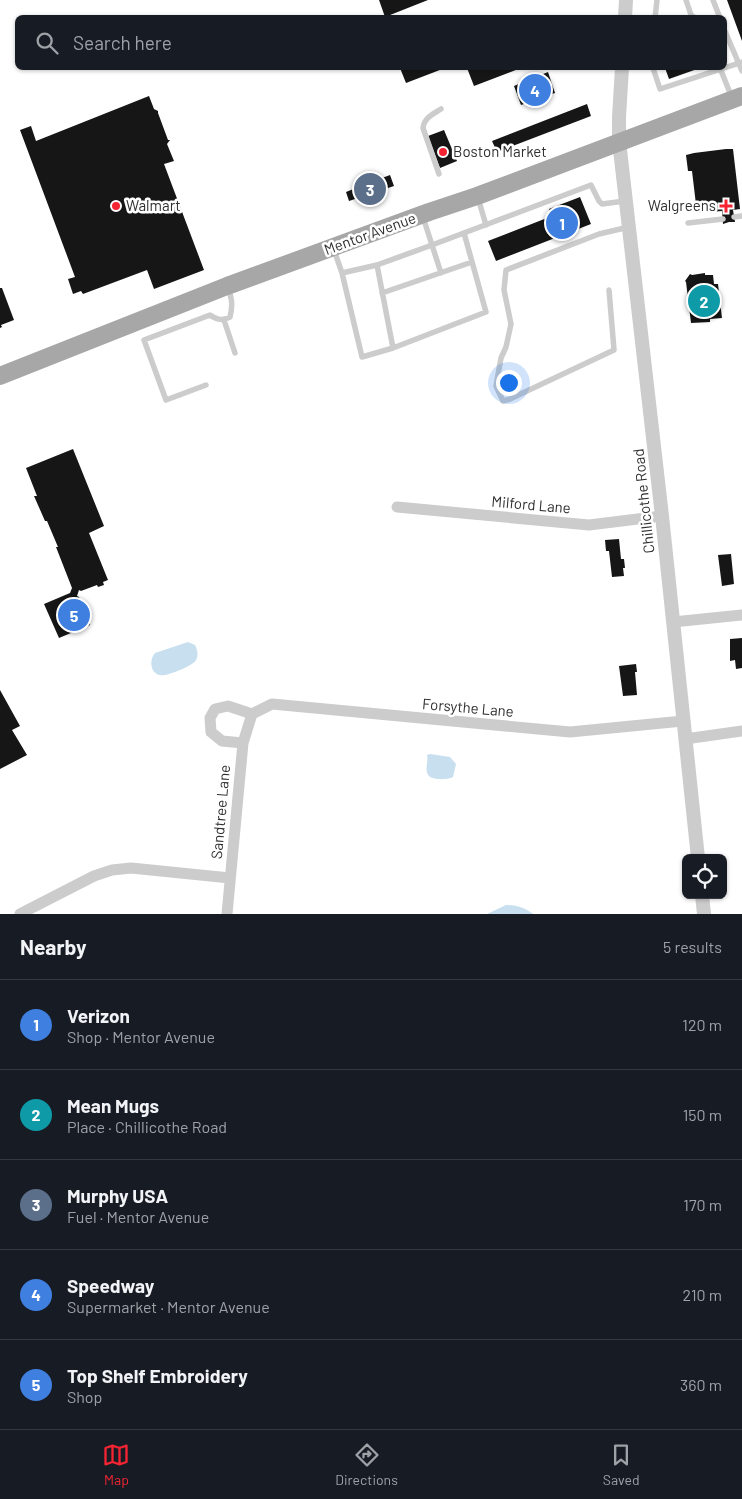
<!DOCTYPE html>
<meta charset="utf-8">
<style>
:root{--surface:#171b24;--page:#20242c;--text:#f1f3f6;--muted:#9ea1a6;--line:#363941;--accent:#f42432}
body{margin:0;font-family:Barlow,sans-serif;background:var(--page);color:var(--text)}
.controls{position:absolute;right:15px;bottom:15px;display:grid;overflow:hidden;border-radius:8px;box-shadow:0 1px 4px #0004}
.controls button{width:45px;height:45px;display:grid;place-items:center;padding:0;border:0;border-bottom:1px solid var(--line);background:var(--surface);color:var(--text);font:25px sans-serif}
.you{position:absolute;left:508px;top:382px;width:18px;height:18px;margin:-12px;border:4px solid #fff;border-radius:50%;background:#1a73e8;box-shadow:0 0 0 8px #1a73e833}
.badge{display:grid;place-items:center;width:32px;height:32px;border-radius:50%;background:var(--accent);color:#fff;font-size:16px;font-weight:700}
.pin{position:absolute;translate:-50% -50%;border:2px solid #fff;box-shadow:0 1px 5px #0006}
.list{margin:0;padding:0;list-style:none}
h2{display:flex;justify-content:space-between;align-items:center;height:65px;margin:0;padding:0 20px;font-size:21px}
h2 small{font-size:16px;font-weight:400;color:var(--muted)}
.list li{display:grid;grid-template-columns:32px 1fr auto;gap:15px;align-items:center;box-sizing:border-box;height:90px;padding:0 20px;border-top:1px solid var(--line)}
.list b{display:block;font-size:19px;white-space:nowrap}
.list p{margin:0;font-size:16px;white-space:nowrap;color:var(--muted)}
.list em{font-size:16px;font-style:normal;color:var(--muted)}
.icon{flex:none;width:28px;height:28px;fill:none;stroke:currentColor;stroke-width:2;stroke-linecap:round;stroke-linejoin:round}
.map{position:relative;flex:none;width:742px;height:914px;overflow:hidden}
.search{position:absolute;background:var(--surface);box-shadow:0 1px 4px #0004;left:15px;right:15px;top:15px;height:55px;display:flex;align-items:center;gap:12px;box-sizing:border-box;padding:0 18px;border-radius:8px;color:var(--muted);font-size:19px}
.sheet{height:515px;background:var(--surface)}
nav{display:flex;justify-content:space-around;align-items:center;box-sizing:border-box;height:70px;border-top:1px solid var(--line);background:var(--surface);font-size:14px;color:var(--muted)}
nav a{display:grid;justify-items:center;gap:2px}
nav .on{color:var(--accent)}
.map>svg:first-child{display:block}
</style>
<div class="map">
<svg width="742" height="914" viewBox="0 0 742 914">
<rect width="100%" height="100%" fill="#fff"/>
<!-- water -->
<path fill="#c7dfef" d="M188,642L195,645C197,649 199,655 196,660C194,665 170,675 164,675C151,677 148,661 155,653Z
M430,754L450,757L456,764L453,777C446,780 437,780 430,777C423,770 429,763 427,755Z
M506,905C516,905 526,908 533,914H487Z"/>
<!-- building -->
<path fill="#161616" d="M379,0H428L385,17Z
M727,0H742V41Z
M400,68H445L406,83Z
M467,68H521L474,86Z
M665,68H700L669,79Z
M548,72L555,93L521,105L514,86Z
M149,96L154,109L158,111V113L168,140H170L167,144L174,161L164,164L204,270L154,289L147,270L83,294L81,291L73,294L68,279L75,277L20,130L31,126L36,141Z
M587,104L591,116L497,152L492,141Z
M444,130L457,161L440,168L428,136Z
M726,149H733L740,209L733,210L735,222H729L723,224L722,211L697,213L692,171H688L686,155L694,153Z
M390,175L394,186L349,201L346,192L366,184L364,178L367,177L369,183Z
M580,197L591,224L496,261L488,241L552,216L549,209Z
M705,273V275H713L714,284H718L722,318L710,319V322L691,323L686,282L685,281L690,274L692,275Z
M0,288H2L14,320L1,325L2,327L0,328Z
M73,449L104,526L89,533L108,580L103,582L104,585L98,587L97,585L81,591L79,590L77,596L79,597L90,625L59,638L44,604L70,593L72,588L56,547H58L47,521H45L34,496H37L26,468Z
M619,539L621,559H624L625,568H623L624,576L612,577L609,551H606L605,540Z
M731,554L734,584L722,586L718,555Z
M742,638V668L736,669L735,660L730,661V639Z
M636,664L637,672H635L637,695L623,696L619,666Z
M0,690L20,726L12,730L27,755L0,769Z"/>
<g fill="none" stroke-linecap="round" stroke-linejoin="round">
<!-- service -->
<path stroke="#ccc" stroke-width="5.5" d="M686,0L691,15L695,18
M713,0L720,18
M655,18L657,0
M724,29L742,71
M653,68L660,89L742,62
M720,68L732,98
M439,174L423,128C424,118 433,114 441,109
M478,198L486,225
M423,217L432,245L591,185L599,201L602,204L625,201
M734,217L742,216
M688,223L723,219
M334,250L342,273L362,357L393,348
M342,273L377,265
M441,273L432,245L377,265L393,348L486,312L464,233
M609,290L614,350L510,399L503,401L496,386L501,358L506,347L511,324L504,290L506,270L599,234L629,227
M382,293L472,262
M224,320L235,353
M206,385L166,400L144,340L210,315C217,320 222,321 230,317C233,305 232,299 228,288"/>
<!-- minor -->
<path stroke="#ccc" stroke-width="11" d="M397,507L589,525L662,516
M673,622L742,615
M252,714L272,704L570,732L683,721
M685,739L742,731
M243,743L222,741L211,732L210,718L215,709L228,706L252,714
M20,914L94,876L112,870L131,868L230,878
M227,914L243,743L252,714"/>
<!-- tertiary -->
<path stroke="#ccc" stroke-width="14" d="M625,18L626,0
M622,68L619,117V141L662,516L698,858
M702,895L704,914"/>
<!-- primary -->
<path stroke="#a7a7a7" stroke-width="18" d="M0,376L227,286L429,212L477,196L742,96"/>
</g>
<!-- markers -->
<g fill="#f42432" stroke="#fff" stroke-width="2">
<circle cx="443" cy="152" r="5"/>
<circle cx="116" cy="206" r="5"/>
<path d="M723.5 198.5h5v5h5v5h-5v5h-5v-5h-5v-5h5z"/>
</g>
<g text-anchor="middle" stroke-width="5" stroke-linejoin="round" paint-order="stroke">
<!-- poi labels -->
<g font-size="15" fill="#2f2f2f" stroke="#fff" text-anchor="start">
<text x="453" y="157">Boston Market</text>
<text x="126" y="211">Walmart</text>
<text x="716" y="211" text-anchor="end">Walgreens</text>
</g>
<!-- street labels -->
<g font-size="15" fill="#2f2f2f" stroke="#fff">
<text transform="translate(370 234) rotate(-20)" y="5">Mentor Avenue</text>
<text transform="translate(644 501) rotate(-96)" y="5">Chillicothe Road</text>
<text transform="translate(531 505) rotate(5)" y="5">Milford Lane</text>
<text transform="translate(468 708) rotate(5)" y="5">Forsythe Lane</text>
<text transform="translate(221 812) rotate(-85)" y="5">Sandtree Lane</text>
</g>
</g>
</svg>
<div class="controls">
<button><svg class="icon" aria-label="locate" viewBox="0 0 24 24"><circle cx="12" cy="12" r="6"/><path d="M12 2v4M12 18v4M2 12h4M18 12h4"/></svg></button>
</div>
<div class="you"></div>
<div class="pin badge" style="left:562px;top:223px;background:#3f7fe0">1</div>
<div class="pin badge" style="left:704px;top:301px;background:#0f9aa8">2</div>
<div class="pin badge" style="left:370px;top:189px;background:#5c6f8a">3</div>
<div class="pin badge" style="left:535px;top:90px;background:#3f7fe0">4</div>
<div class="pin badge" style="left:74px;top:615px;background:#3f7fe0">5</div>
<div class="search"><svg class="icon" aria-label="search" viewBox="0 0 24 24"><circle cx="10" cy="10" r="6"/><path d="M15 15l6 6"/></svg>Search here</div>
</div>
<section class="sheet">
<h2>Nearby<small>5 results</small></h2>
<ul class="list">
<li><span class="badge" style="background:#3f7fe0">1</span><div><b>Verizon</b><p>Shop · Mentor Avenue</p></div><em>120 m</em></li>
<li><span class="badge" style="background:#0f9aa8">2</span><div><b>Mean Mugs</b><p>Place · Chillicothe Road</p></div><em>150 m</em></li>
<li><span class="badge" style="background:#5c6f8a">3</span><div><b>Murphy USA</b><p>Fuel · Mentor Avenue</p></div><em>170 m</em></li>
<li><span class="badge" style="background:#3f7fe0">4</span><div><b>Speedway</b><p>Supermarket · Mentor Avenue</p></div><em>210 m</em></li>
<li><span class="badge" style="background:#3f7fe0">5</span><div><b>Top Shelf Embroidery</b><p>Shop</p></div><em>360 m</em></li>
</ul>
</section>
<nav>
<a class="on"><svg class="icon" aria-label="map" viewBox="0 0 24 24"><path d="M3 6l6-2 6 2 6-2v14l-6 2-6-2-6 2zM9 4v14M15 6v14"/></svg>Map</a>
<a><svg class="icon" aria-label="directions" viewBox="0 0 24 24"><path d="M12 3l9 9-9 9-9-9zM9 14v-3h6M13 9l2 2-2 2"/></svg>Directions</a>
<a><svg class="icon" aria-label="saved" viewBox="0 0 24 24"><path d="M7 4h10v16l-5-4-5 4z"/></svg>Saved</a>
</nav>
